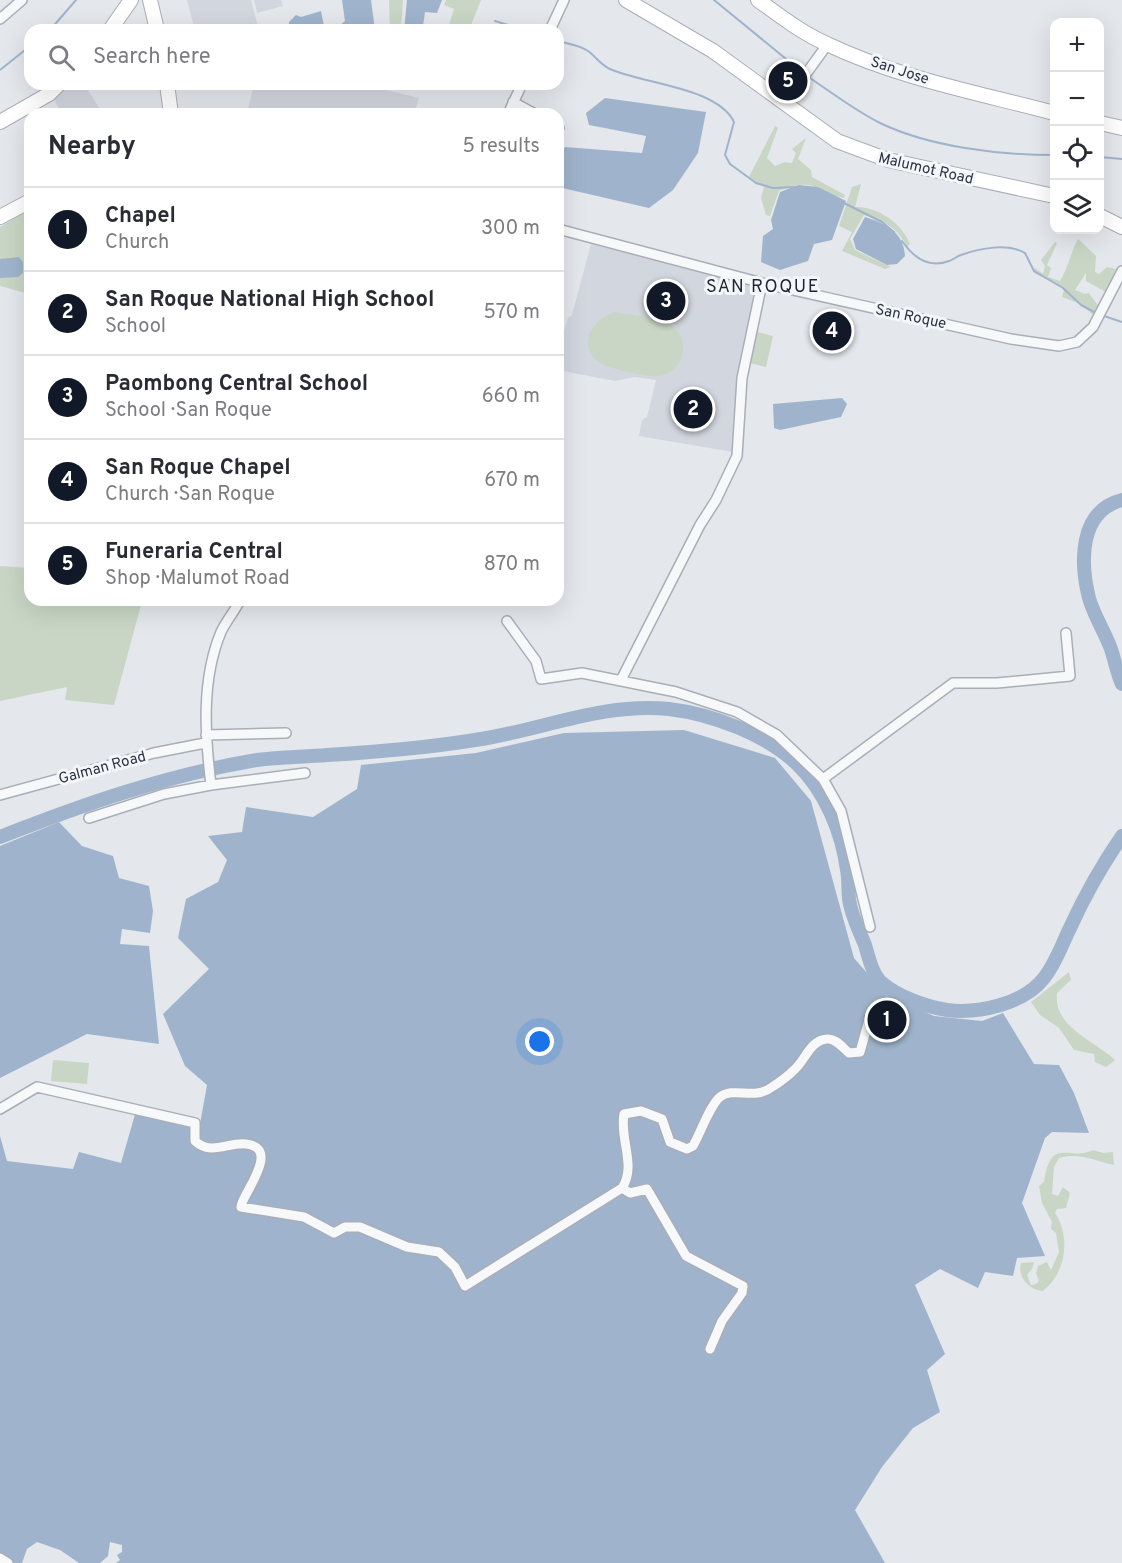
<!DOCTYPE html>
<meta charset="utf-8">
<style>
:root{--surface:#fff;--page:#f2f2f3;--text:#2b2b33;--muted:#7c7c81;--line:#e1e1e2;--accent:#111827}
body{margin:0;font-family:Overpass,sans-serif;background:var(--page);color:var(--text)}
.controls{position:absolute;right:18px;top:18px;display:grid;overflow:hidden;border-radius:12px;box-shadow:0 6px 24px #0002}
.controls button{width:54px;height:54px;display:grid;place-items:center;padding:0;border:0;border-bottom:2px solid var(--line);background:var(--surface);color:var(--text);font:30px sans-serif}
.you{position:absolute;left:540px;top:1042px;width:21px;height:21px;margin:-15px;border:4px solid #fff;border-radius:50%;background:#1a73e8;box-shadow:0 0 0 9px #1a73e833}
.badge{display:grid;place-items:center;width:39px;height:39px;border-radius:50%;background:var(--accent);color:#fff;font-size:20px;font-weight:700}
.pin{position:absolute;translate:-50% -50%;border:3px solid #fff;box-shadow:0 2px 6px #0006}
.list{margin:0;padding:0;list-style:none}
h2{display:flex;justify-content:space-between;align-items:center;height:78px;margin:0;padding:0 24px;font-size:26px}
h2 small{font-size:20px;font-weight:400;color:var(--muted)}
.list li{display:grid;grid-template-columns:39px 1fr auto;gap:18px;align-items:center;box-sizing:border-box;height:84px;padding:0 24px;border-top:2px solid var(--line)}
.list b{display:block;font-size:22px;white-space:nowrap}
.list p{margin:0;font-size:20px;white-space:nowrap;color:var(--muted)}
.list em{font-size:20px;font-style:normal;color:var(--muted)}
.icon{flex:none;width:33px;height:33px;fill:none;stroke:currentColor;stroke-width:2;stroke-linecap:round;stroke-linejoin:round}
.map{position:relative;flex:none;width:1122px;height:1563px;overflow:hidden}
.search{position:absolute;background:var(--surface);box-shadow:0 6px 24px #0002;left:24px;top:24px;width:540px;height:66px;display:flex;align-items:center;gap:15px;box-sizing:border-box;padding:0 21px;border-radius:18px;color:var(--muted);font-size:22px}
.panel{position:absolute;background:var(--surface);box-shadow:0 6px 24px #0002;left:24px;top:108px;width:540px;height:498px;border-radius:18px}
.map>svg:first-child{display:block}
</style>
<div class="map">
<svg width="1122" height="1563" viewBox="0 0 1122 1563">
<rect width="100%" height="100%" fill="#e4e7ec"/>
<!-- built -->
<path fill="#d2d6de" d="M187,0H251L259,30H195Z
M254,0H281L283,6L257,13Z
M66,84H84L103,114H62L52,96Z
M254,84H362L419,98L414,114H247Z
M591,244L759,287L741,374L736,381L740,394L733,452L639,436L642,420L647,417L656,380L634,377L615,381L558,370V349L568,318L572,315Z"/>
<!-- green -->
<path fill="#c9d6c5" d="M389,0H403L401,30H390Z
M446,0H481L469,30H457L449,25L454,9L444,5Z
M775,126L778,128L767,158L775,166L785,162L792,163L796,153L792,149L806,138L798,159L811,170L812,177L845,195L844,198C813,192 818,176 779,191L770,216L766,215L761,198L764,187L749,177Z
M861,184L855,207C877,206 902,223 910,244L907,247C898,228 885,221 864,215L850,239L855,250L891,267L885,269L842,251L852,232L839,226L852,187Z
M30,209V274L26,293L0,286V227Z
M1078,239L1096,256L1095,272L1099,274L1107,267L1116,269L1106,292L1086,281V273L1075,290L1085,294L1089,293L1099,307L1094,316L1081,304L1062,297L1064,290C1056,282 1043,279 1033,272L1035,268L1043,274L1045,266L1041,260L1055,242L1057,243L1047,265L1051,268L1048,277L1060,281C1069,266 1070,254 1078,239Z
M615,312C632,316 659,316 673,327C694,344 680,377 654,376C642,376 604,368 596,360C577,341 595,318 615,312Z
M757,332L773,336L766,367L750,363Z
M0,566L30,568V600H116L141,605L114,705L65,700L67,687L0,701Z
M1069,972L1071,980L1057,993C1053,1027 1095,1041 1115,1060L1106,1067L1095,1062L1094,1054L1074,1050L1059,1028L1040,1015L1031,1002Z
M53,1060L89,1063L87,1084L51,1081Z
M1093,1150L1103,1153L1113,1152L1114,1165C1094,1161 1080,1152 1059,1158L1054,1167L1052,1194L1058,1196L1063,1187L1070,1193L1066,1208L1057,1209L1055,1213C1071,1237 1066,1273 1043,1291C1029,1290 1017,1277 1021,1263L1034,1262L1032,1269L1027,1275L1031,1285L1036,1284L1039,1281L1036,1273L1038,1266L1047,1262L1051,1270L1059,1252L1056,1233L1051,1229L1052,1222L1042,1203L1039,1186L1044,1182C1051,1135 1069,1162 1093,1150Z"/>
<!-- water -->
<path fill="#9fb4cc" d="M342,0H371L375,30H334L345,21Z
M407,0H442L437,13L425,12L423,26L427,30H404Z
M321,11L324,26L289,30V22L296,15L301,17Z
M605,98L706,112L698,153L673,190L649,208L558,187V158L565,147L642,153L646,136L589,125L586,113Z
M799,185L818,187L846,201L832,240L814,244L808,261L780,270L761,262L763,236L773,229L771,220L780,192Z
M865,217C885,223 904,232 905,256L897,264L887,265L856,249L853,239Z
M19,257L23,262V273L18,277L0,278V259Z
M842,398L847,404L841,417L780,430L774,428L773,404Z
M684,730L775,758L811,801L854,958L886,995L934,1016L982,1021L1003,1013L1034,1064L1059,1065L1074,1093L1089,1133L1052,1132L1045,1138L1022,1203L1045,1256L1017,1258L1013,1276L985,1272L978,1288L940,1269L915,1285L945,1354L927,1370L940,1412L913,1428L882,1467L855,1510L885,1563H116L120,1560L117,1555L122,1552V1545L110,1542L108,1556L100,1563H79L60,1550L37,1542L27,1549L22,1563H12L0,1555V1136L7,1161L73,1169L79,1152L121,1163L136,1111L200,1124L207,1085L185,1066L163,1014L209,969L178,938L186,899L218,882L227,860L208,836L242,832L246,807L313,817L357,789L361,765L476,753L564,733Z
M59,822L82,846L113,856L119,878L149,886L153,911L150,933L122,929L120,944L149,946L159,1044L87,1034L0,1078V846Z"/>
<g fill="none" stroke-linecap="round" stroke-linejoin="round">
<!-- stream -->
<path stroke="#9fb4cc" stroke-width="2" d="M714,0L802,72
M495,21L524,30
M50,30L76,0
M558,41C568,44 579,45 588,51C596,57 601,65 610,69C643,84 717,87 734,122L725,155L730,164L756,183L773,188L797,187
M0,70L30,46
M807,76C831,92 854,110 880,123C930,147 999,155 1054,155
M1100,157L1122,159
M842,202L882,222L894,232
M902,241C913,257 928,269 949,261C953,260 957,256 961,255C980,248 1008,243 1025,253L1034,271L1063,288L1081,305L1096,313
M1101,315L1122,322
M889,999L896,992"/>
<!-- river -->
<path stroke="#9fb4cc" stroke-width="14" d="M1122,500C1079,511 1080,562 1089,598C1094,616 1105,632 1111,649C1115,661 1117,673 1122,684
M0,837C84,804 167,775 257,760C280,757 304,757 327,755C376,752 426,748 475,740C539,731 602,702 669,709C711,714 766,734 797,764C825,791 842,832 847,870C849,880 848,889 849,899C851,915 859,930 865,945C869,958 872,974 882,983C898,997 927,1007 947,1010C978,1014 1024,1004 1044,978C1056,963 1062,944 1070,928C1085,895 1102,865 1122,836"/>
<defs>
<path id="street" d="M0,19L22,0
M550,30L564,0
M513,102L535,114
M784,104L827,45
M508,114L522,84
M558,127L559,128
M558,229L762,283L1011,339L1059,346L1077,342L1093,327L1122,271
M507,621L536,661L541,679L582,673L676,692L737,712L777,735L823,779L841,811L870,927
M621,680L700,525L716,500L737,456L742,378L762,283
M206,735L286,733
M823,779L953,683H997L1070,676L1066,633
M211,785C205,735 201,680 221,632C226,621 235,611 240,600
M0,795L154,753L205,743
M89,818L164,794L211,785L305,773
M0,1109L37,1087L195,1123V1141C211,1156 228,1142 246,1144C283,1148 240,1197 241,1207L304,1217L334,1233L345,1227H360L407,1247L439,1252L455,1267L465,1286L622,1188C637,1166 619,1138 624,1114L641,1111L662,1119L670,1142L687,1149L693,1146C700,1134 710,1105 720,1097C734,1086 754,1101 772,1087C780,1082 788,1076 794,1070C805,1061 810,1040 827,1039C836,1038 843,1048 849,1053L860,1052L869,1020L881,1013
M622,1188L630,1193L647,1189L686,1256L743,1286L742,1293L722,1321L710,1349
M0,1558L8,1563"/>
<path id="secondary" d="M150,0L157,30
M626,0L713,51L837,141L888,160L1054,196
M758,0C780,16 802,33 827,44C898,78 979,93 1054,113
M110,30L131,0
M167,84L171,114
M0,122L49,94L59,84
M1100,123L1122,128
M1100,216L1122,227
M0,217L30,201"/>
</defs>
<!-- street casing -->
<use href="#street" stroke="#a9aeb7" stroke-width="12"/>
<!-- secondary casing -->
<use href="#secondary" stroke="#a9aeb7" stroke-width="16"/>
<!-- street -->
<use href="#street" stroke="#f7f8fa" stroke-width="9"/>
<!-- secondary -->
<use href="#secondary" stroke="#fff" stroke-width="14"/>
</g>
<g text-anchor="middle" stroke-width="6" stroke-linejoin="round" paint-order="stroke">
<!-- street labels -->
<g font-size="15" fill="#2b3445" stroke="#f4f6f9">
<text transform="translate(900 70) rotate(18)" y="5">San Jose</text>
<text transform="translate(926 168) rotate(13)" y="5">Malumot Road</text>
<text transform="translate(911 316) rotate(12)" y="5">San Roque</text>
<text transform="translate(102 767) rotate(-15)" y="5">Galman Road</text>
</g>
<!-- quarter labels -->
<g font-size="18" letter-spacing="1.5" fill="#1d2536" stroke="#f4f6f9">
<text x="763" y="292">SAN ROQUE</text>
</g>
</g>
</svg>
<div class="controls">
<button>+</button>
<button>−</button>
<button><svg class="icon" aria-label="locate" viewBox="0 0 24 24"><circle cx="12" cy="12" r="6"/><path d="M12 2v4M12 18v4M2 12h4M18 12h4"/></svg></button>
<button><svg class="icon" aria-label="layers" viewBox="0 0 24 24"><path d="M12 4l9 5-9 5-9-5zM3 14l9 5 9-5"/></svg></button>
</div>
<div class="you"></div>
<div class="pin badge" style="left:887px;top:1020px">1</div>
<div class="pin badge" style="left:693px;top:409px">2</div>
<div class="pin badge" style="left:666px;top:301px">3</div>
<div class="pin badge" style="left:832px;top:331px">4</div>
<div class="pin badge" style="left:788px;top:81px">5</div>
<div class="search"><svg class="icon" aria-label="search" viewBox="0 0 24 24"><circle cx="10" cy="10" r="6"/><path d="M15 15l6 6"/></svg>Search here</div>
<section class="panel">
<h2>Nearby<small>5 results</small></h2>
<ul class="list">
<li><span class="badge">1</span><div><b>Chapel</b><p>Church</p></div><em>300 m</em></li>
<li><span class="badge">2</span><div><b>San Roque National High School</b><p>School</p></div><em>570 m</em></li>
<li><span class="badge">3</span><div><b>Paombong Central School</b><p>School · San Roque</p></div><em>660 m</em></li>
<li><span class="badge">4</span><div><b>San Roque Chapel</b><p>Church · San Roque</p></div><em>670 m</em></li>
<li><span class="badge">5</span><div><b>Funeraria Central</b><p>Shop · Malumot Road</p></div><em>870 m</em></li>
</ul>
</section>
</div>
